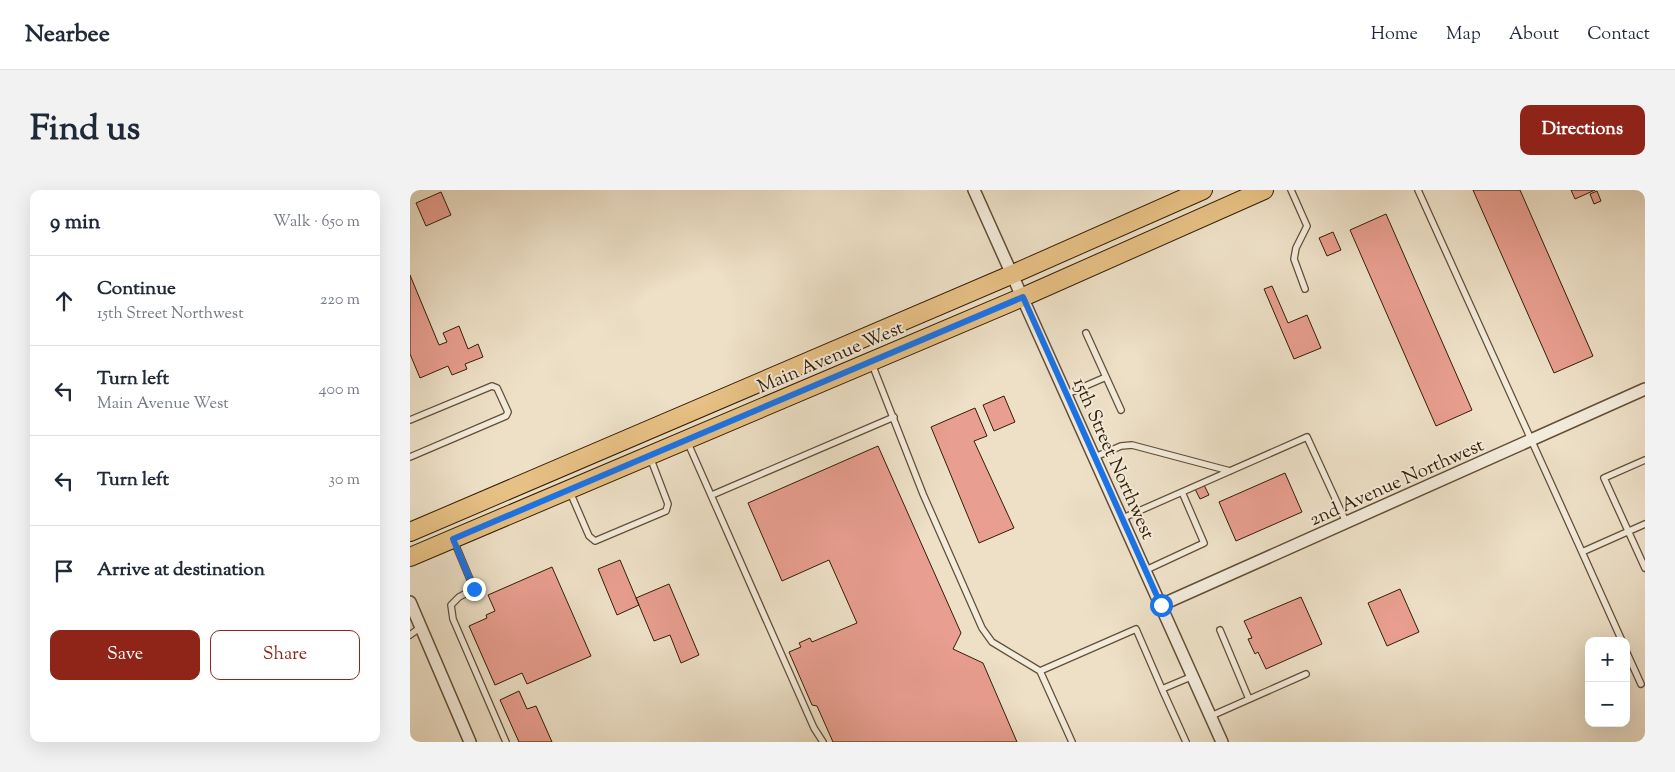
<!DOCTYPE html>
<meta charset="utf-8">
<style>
:root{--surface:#fff;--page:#f2f2f3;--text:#1f2937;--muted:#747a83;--line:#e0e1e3;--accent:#8f2418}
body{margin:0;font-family:"Sorts Mill Goudy",serif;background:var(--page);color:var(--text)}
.controls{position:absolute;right:15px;bottom:15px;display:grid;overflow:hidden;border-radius:10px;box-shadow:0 5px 20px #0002}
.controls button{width:45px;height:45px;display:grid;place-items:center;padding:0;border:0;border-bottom:1px solid var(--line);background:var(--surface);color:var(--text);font:25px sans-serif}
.stop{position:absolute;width:15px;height:15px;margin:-11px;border:4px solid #1a73e8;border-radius:50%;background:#fff}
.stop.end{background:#1a73e8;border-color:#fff;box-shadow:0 1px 5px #0008}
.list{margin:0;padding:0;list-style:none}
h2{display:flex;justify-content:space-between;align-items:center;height:65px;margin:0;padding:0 20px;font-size:21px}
h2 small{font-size:16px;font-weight:400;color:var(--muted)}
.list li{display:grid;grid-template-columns:32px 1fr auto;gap:15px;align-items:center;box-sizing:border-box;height:90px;padding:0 20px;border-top:1px solid var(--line)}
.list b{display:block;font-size:19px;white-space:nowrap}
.list p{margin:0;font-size:16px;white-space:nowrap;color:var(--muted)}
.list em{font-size:16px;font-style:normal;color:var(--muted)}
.actions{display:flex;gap:10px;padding:15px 20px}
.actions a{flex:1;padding:11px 0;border:1px solid var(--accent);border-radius:10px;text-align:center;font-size:18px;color:var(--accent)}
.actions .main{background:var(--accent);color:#fff}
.icon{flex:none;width:28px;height:28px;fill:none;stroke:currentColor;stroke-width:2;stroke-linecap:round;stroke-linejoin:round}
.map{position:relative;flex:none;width:1235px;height:552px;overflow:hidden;border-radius:10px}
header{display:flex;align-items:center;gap:30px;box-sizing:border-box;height:70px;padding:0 25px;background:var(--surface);border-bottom:1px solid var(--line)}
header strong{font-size:24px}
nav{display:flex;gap:28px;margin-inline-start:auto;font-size:18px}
.intro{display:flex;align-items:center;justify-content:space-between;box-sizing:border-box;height:120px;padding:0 30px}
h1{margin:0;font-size:35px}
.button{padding:12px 22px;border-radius:10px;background:var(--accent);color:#fff;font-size:18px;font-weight:700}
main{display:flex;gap:30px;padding:0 30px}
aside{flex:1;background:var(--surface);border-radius:10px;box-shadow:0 5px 20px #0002}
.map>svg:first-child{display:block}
</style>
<header>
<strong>Nearbee</strong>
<nav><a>Home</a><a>Map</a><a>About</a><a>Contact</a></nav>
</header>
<div class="intro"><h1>Find us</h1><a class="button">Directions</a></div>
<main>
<aside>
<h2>9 min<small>Walk · 650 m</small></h2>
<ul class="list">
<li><svg class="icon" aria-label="ahead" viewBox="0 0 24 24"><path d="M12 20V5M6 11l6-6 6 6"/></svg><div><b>Continue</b><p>15th Street Northwest</p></div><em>220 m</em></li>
<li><svg class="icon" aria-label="left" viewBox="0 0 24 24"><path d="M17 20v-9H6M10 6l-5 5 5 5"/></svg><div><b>Turn left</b><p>Main Avenue West</p></div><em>400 m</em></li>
<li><svg class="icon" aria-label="left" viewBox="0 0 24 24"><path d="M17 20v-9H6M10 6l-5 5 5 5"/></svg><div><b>Turn left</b></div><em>30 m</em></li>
<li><svg class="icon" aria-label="arrive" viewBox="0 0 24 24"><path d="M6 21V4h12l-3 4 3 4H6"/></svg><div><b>Arrive at destination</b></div></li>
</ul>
<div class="actions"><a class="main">Save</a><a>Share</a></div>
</aside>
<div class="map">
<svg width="1235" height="552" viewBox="0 0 1235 552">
<rect width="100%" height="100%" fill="#ede0c7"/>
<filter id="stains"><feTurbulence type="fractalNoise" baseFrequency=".004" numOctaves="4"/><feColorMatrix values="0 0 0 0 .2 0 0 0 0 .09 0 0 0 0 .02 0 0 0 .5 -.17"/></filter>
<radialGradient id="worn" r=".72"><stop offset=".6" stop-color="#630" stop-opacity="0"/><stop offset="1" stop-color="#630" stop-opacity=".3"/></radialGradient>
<!-- building -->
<path fill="#e89e90" stroke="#341d04" d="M1063,0H1110L1183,166L1144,183Z
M1161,0H1185L1165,9Z
M1187,1L1191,11L1184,14L1180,4Z
M31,2L41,25L16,36L6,13Z
M976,24L1062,220L1026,236L940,40Z
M923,42L931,60L917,66L909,48Z
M0,85L29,155L37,152L33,143L49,136L58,159L68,154L73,167L55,174L57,179L42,185L38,176L10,188L0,164Z
M862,96L878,133L897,125L911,158L884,169L854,99Z
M594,206L605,232L584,241L573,215Z
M565,218L577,246L564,251L604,338L569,353L521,237Z
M468,256L551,443L543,459L573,473L607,552H423L407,516L402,515L379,462L391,457L389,453L400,448L402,452L447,433L419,370L372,391L338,313Z
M875,283L892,322L826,351L809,312Z
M794,295L799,305L790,309L785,299Z
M210,370L229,415L207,425L188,379Z
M142,377L181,466L117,494L112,483L85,495L59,436L77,428L76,425L85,421L78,405Z
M259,394L289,465L271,473L260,445L244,451L226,408Z
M990,399L1009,442L977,456L958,413Z
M891,407L912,454L856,479L848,462L845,464L838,449L842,448L834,431Z
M109,501L117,519L126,516L142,552H109L90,510Z"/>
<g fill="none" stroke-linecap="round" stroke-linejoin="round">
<defs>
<path id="lane" d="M881,0L897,36L886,58L884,69L895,99
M1008,0L1172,362
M676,143L711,220
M462,174L513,304L572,438L582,452L630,481L726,439L752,499L783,486
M657,204L696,187
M0,230L82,196L87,198L98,222L96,226L0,267
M277,251L404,538L413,552
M685,267L711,256L722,255L820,281
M1235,270L1194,288L1235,378
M160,302L179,346L185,351L256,321L258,314L240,267
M302,305L484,227
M713,328L897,247L936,332
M44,351L64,399L49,407L41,415L43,429L96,552
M736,380L794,353L772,302
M810,440L839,509
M0,445L11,437
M1212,451L1172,362L1235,334
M1216,461L1231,494
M630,481L662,552
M752,499L776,552
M801,526L896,484"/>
<path id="street" d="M564,0L812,552
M0,412L60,552
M751,415L1235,199"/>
<path id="primary" d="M0,342L603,84L793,0
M0,367L613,107L854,0"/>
</defs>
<!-- lane casing -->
<use href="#lane" stroke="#624e35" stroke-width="8"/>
<!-- street casing -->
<use href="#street" stroke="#624e35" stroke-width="14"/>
<!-- primary casing -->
<use href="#primary" stroke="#341d04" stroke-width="20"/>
<!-- lane -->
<use href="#lane" stroke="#f3ebdb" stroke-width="5.5"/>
<!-- street -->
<use href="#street" stroke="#f3ebdb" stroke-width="11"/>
<!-- primary -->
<use href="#primary" stroke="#e6c084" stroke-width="18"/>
</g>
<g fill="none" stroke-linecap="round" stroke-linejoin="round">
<!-- route -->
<path stroke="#1a73e8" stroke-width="6" d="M64,399L43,349L613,107L751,415"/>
</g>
<g text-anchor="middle" stroke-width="4" stroke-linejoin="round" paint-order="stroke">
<!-- street labels -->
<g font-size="19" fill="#341d04" stroke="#f3ebdb">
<text transform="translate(420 166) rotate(-23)" y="7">Main Avenue West</text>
<text transform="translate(705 268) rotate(66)" y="7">15th Street Northwest</text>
<text transform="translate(986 291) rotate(-24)" y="7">2nd Avenue Northwest</text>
</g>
</g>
<rect width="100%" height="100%" filter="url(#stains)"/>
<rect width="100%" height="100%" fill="url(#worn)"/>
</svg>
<div class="controls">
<button>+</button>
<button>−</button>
</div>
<div class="stop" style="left:751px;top:415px"></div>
<div class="stop end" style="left:64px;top:399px"></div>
</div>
</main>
